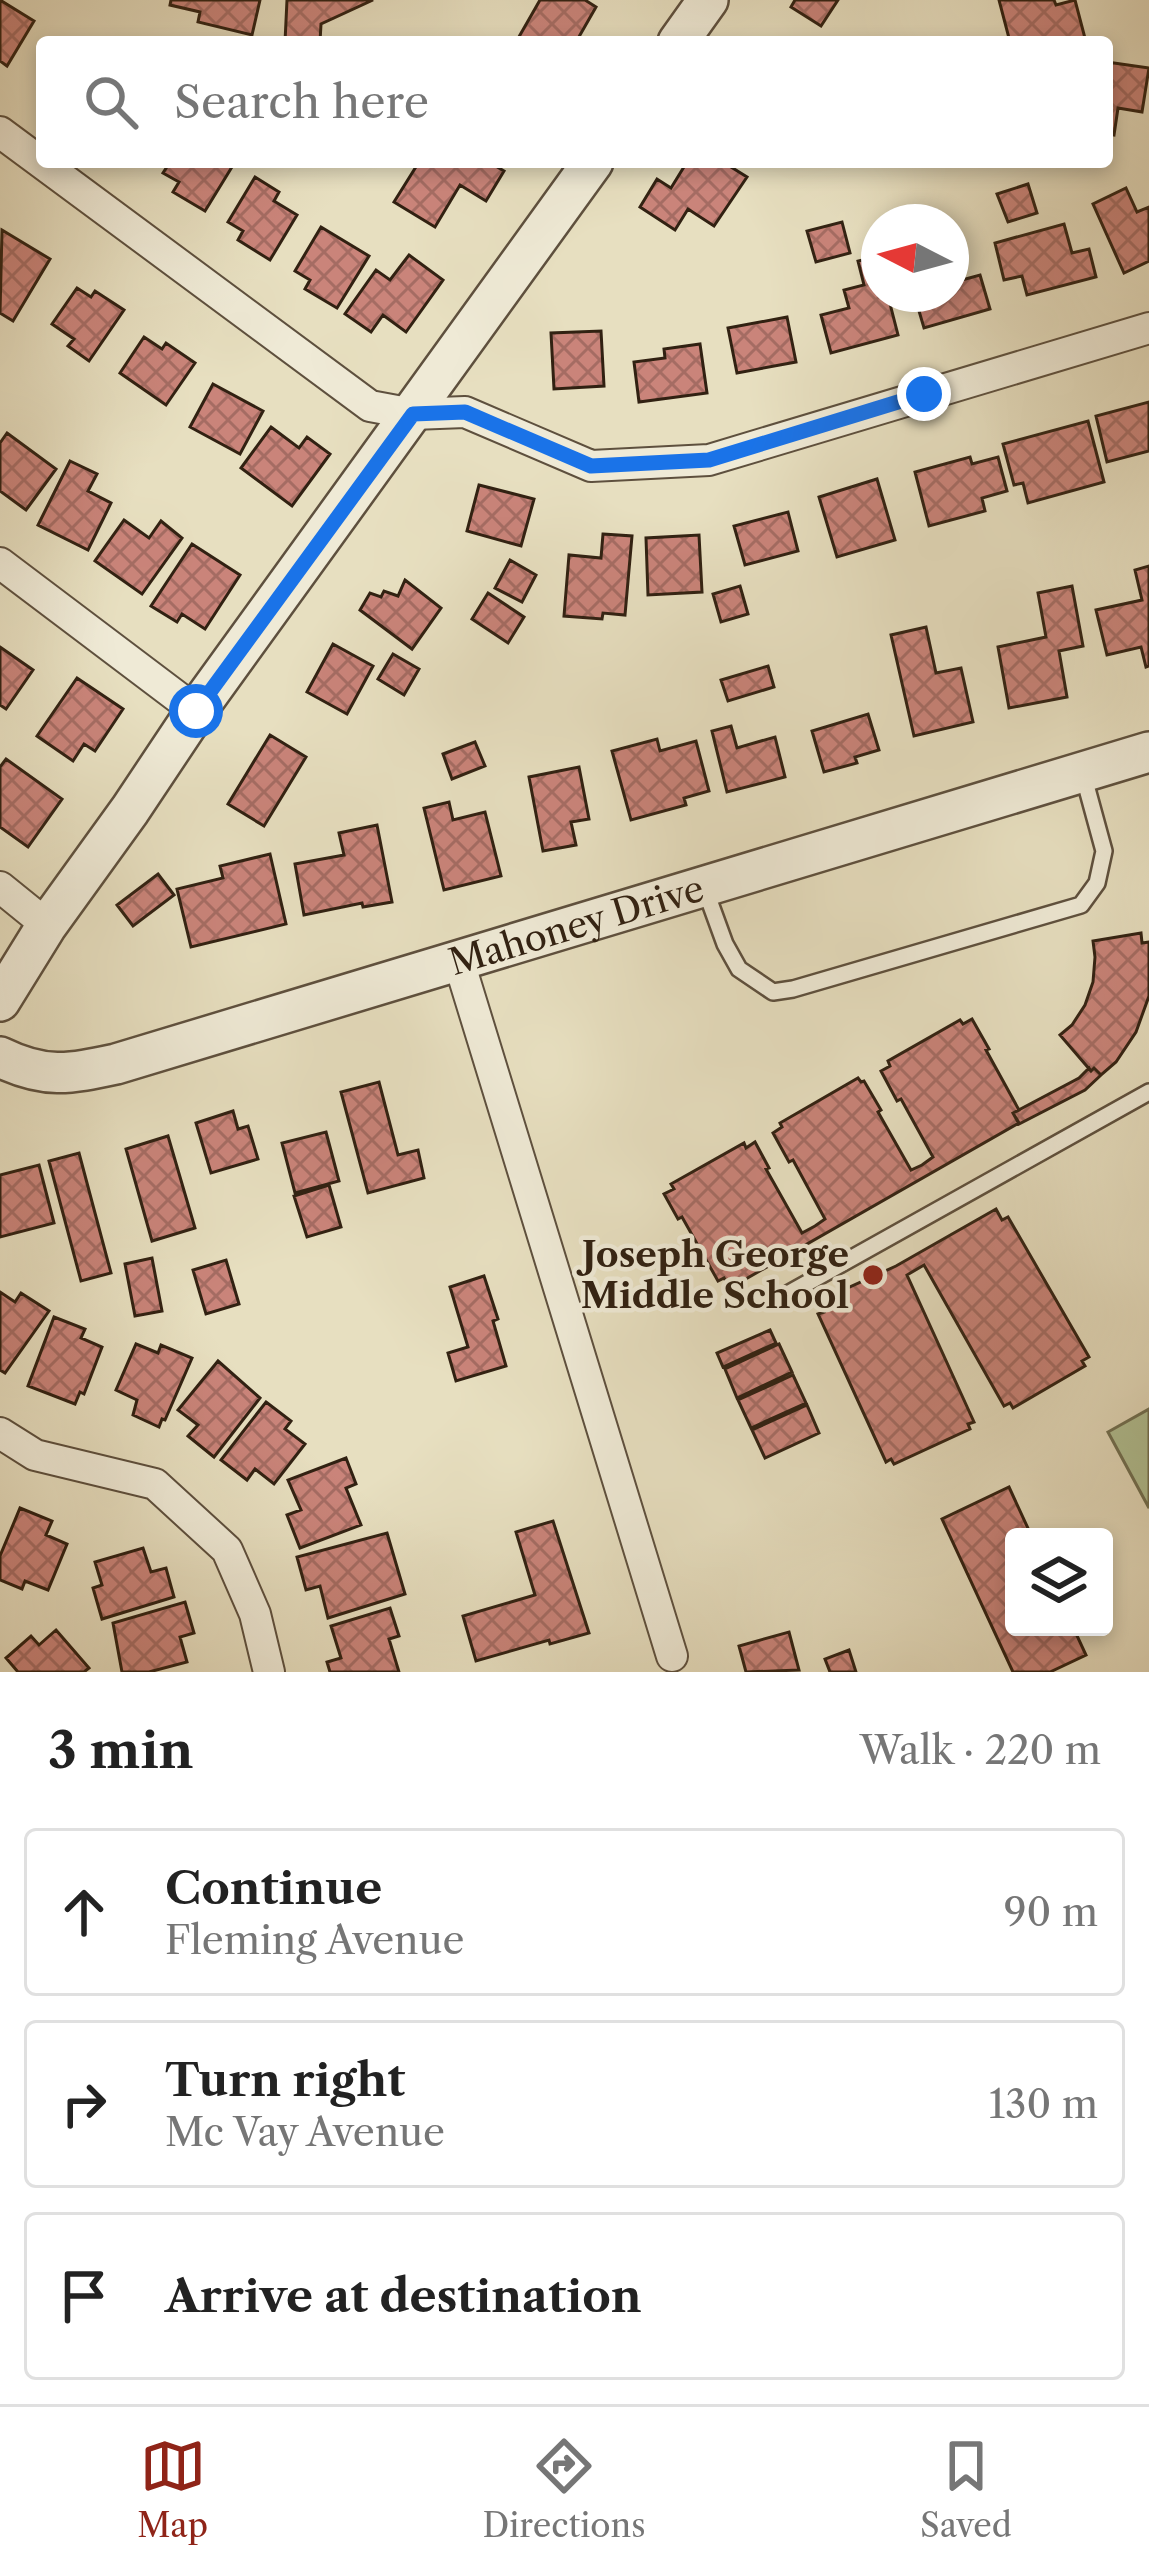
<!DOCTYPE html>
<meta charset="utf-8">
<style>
:root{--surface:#fff;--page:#f2f2f2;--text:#222;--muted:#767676;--line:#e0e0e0;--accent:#8f2418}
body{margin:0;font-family:"Libre Caslon Text",serif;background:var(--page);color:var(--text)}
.controls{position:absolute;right:36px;bottom:36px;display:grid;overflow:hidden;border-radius:12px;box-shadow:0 6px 18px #0003}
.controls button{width:108px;height:108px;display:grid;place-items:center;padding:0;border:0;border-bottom:3px solid var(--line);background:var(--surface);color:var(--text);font:60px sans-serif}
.compass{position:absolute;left:861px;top:204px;width:108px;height:108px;border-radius:50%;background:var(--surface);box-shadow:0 6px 18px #0003;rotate:276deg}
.stop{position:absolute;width:36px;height:36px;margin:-27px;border:9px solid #1a73e8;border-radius:50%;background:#fff}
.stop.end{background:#1a73e8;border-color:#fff;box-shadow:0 3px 12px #0008}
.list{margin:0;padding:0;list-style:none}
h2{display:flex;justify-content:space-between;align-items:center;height:156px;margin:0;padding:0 48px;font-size:51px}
h2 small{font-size:39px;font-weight:400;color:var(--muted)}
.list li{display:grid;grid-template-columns:78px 1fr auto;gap:36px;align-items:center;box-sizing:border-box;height:168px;margin:0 24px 24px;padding:0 24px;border:3px solid var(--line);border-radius:12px}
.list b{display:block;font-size:45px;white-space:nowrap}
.list p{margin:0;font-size:39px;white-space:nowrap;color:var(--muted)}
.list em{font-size:39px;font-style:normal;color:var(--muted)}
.icon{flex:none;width:66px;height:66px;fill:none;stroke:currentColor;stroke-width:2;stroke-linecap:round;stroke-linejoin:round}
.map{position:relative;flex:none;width:1149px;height:1672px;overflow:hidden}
.search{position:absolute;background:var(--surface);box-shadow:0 6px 18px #0003;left:36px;right:36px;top:36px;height:132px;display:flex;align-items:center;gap:30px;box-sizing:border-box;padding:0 42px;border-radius:12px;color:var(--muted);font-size:45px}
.sheet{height:732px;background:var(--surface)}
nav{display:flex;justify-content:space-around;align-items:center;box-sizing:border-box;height:168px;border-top:3px solid var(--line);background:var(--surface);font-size:33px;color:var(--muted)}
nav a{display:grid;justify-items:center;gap:6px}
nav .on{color:var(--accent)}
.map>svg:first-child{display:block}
</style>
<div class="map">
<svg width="1149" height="1672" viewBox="0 0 1149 1672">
<defs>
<pattern id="building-cross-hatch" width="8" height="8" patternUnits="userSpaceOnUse" patternTransform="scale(3)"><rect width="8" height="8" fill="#ca847a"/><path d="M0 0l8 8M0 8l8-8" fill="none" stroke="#a56c63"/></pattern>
</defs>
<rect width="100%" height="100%" fill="#e7dfc0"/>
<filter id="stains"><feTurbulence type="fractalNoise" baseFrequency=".00167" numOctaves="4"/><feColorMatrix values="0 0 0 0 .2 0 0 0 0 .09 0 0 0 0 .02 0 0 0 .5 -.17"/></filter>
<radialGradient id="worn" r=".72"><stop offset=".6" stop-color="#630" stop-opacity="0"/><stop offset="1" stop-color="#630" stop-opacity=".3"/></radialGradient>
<!-- pitch -->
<path fill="#b2c295" stroke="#727254" stroke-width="3" d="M1149,1409V1508L1108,1432Z"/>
<!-- building -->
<path fill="url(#building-cross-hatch)" stroke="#312112" stroke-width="3" d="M0,0L34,21L7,66L0,61Z
M171,0H260L252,35L198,22L200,12L170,5Z
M287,0H373L321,24L320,42H285Z
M540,0H585L596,7L576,42H516Z
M795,0H838L821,26L791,7Z
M999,0H1054L1056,5L1075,0L1086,42H1028L1027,38L1010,42Z
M1107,62L1149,68L1142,112L1118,108L1114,135L1107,134Z
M170,162H235L205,211L173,192L179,182L163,173Z
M419,162H462L469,166L472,162H489L504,171L486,201L460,185L435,227L394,202Z
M687,162H723L747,177L714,226L688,209L675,230L640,207L657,179L671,188Z
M255,177L279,192L274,201L297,215L270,260L238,240L243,231L228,222Z
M1028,184L1037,213L1008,222L997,194Z
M1126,188L1137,212L1149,207V261L1124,273L1093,204Z
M842,222L850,253L816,262L807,231Z
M1064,224L1072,253L1089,249L1096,277L1027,295L1022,276L1004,280L995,243Z
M321,227L369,256L337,308L305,289L310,280L295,271Z
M2,230L50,259L13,321L0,313Z
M409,255L443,280L406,332L383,315L371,332L345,314L376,270L390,280Z
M879,256V294H897L888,296L898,335L831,353L821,315L849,308L844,290L864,285L858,261Z
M980,275L990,309L924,328L914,294H951V283Z
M77,288L91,297L95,291L124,310L89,361L68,346L74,339L52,324Z
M787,317L796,362L737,373L728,328Z
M601,331L604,386L554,389L551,333Z
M144,337L162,349L166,343L195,363L166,405L120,373Z
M700,344L707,393L639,402L634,362L665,358L664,349Z
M213,384L263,411L240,454L190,427Z
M1149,402V451L1107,462L1096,416Z
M1088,421L1104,482L1028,503L1023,483L1014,485L1003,444Z
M271,427L299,448L307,437L330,454L292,506L241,468Z
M7,433L56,469L26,510L0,491V443Z
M970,457L972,464L998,457L1007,491L982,498L985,511L929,526L915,472Z
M70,461L97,474L88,491L111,503L88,550L38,525Z
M877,479L895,540L837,557L819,497Z
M479,485L534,499L521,546L467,531Z
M788,512L798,551L745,565L734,526Z
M124,520L149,538L161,521L182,538L142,594L95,561Z
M603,534L632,536L625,615L603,613L602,619L564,616L569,555L601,558Z
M699,535L702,592L648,595L646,538Z
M192,544L240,575L205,629L182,614L177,622L151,606Z
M510,560L536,575L522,602L495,588Z
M1149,566V666L1146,667L1141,647L1107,655L1096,610L1142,600L1135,570Z
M405,580L441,608L412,649L360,610L370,593L381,597L384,591L398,596Z
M740,586L748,614L721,622L713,594Z
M1072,586L1083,646L1059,651L1067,697L1009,708L998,647L1046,637L1038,593Z
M488,593L524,617L508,643L472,619Z
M926,627L936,673L961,668L973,722L914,736L891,635Z
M333,644L373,666L347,714L307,692Z
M0,647L33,670L6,709L0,705Z
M393,654L419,669L404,695L378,679Z
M768,666L774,687L728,701L721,680Z
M77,678L123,709L95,751L84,744L73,761L37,736Z
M868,714L879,750L855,757L857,763L824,772L812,731Z
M731,726L737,748L775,737L785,777L727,792L712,731Z
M270,735L306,757L264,826L228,804Z
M657,739L660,751L696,741L709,791L684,798L686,805L631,820L612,751Z
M475,742L485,766L452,779L443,754Z
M6,759L62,799L28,847L0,827V767Z
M579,767L589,819L571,822L576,845L543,851L529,777Z
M449,802L453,820L485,812L501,876L444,890L424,808Z
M377,825L392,902L363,907L362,903L304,915L295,864L344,855L339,833Z
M270,854L286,924L191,947L177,889L223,878L220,866Z
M158,874L174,895L133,926L117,905Z
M1141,933L1142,943L1149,942V996L1136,1032L1116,1062L1101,1075L1094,1068L1091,1071L1060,1035L1072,1025L1085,1005L1093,982L1095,957L1093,941Z
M972,1019L989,1049L986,1050L1019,1110L1013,1113L1019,1123L730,1288L724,1278L718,1281L682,1217L678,1219L664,1194L674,1189L671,1184L744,1143L746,1148L755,1142L769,1168L766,1169L802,1233L815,1226L825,1219L793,1160L789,1162L773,1133L782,1127L780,1123L858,1078L861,1082L864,1081L881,1110L878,1112L911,1170L922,1165L933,1157L901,1099L897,1101L881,1071L890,1066L888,1061L960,1020L963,1024Z
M1089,1068L1091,1071L1094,1068L1101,1075L1085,1090L1019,1124L1013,1113L1079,1078Z
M379,1082L398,1155L418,1150L424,1178L368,1193L341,1092Z
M233,1111L238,1129L248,1126L258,1159L211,1173L196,1123Z
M326,1132L339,1181L295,1193L282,1143Z
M168,1136L195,1228L152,1241L126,1149Z
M79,1153L111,1273L81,1281L49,1161Z
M39,1165L54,1223L0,1237V1175Z
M329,1185L341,1227L307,1237L294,1196Z
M996,1209L1002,1220L1008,1217L1089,1357L1082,1361L1085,1366L1013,1408L1010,1403L1004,1406L924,1265L907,1275L974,1422L968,1424L970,1429L894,1464L891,1459L886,1462L818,1314L824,1312L819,1301L896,1266Z
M152,1258L162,1311L135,1316L125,1264Z
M226,1260L239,1304L206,1314L193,1270Z
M484,1276L498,1319L493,1321L506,1366L456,1381L448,1353L468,1347L450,1287Z
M0,1292L15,1302L21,1293L49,1311L5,1373L0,1370Z
M54,1317L85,1329L81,1338L102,1347L84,1394L80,1392L75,1404L28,1386Z
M770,1330L776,1343L723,1367L717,1353Z
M136,1344L158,1353L161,1345L192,1358L165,1420L162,1419L159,1427L133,1415L137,1400L116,1390Z
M779,1344L792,1372L737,1398L725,1369Z
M218,1361L260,1398L214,1457L188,1436L198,1425L178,1410Z
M793,1375L806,1403L751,1428L738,1400Z
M266,1402L291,1421L285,1429L305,1444L274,1484L255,1469L247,1480L221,1460Z
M807,1405L819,1433L765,1458L752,1430Z
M346,1458L356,1484L346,1488L361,1525L300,1548L287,1515L301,1510L288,1480Z
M1009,1487L1032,1537H1014V1627H1073L1086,1655L1050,1672H1013L942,1519Z
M20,1508L52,1521L46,1535L67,1544L48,1590L25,1581L22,1589L0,1580V1556Z
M553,1521L589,1633L550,1644L549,1640L476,1661L463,1616L535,1595L516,1532Z
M387,1533L405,1594L328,1618L320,1586L306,1590L297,1557Z
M143,1548L151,1572L166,1568L174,1597L102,1619L93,1588L102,1585L95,1562Z
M185,1602L194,1633L180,1637L187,1662L149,1672H122L113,1623Z
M390,1608L399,1636L389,1639L399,1672H330L327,1662L341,1658L331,1626Z
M56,1630L89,1668L84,1672H18L6,1658L31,1636L39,1645Z
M789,1632L799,1670L746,1672L739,1646Z
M849,1650L856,1672H830L825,1659Z"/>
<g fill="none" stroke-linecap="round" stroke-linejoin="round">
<defs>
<path id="service" d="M705,889L725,944L739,969L773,992L793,989L1081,905L1097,883L1104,851L1083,774
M775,1301L1149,1092"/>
<path id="minor" d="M0,132L370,406L413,414L465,412L591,466L709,460L1149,328
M0,563L196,711
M0,887L47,925
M459,962L672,1656
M0,1433L35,1455L155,1484L227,1550L255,1614L269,1672"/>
<g id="tertiary">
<path d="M678,42L708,0"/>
<path d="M0,1001L47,925L130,810L196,711L593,162"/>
<path id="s1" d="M0,1057C45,1079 69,1074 116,1064L1149,752"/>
</g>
</defs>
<!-- service casing -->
<use href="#service" stroke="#5e503e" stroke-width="20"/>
<!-- minor casing -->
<use href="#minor" stroke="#5e503e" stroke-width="34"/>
<!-- tertiary casing -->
<use href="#tertiary" stroke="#5e503e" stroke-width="44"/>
<!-- service -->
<use href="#service" stroke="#efead6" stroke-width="15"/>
<!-- minor -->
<use href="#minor" stroke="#efead6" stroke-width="30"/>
<!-- tertiary -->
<use href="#tertiary" stroke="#efead6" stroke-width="39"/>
</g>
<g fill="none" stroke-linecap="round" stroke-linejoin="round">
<!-- route -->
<path stroke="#1a73e8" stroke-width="15" d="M196,711L413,414L465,412L591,466L709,460L924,394"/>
</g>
<!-- markers -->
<circle fill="#8f2418" stroke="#efead6" stroke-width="4.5" cx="873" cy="1275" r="12"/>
<g text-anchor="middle" stroke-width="9" stroke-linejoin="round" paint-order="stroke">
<!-- street labels -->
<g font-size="36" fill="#312112" stroke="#efead6">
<text dy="13" stroke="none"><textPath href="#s1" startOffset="600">Mahoney Drive</textPath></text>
</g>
<!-- poi labels -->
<g font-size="36" font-weight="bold" fill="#312112" stroke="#efead6" text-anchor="end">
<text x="849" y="1267">Joseph George<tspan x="849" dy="41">Middle School</tspan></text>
</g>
</g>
<rect width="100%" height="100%" filter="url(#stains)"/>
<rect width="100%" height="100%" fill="url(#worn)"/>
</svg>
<div class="controls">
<button><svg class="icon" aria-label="layers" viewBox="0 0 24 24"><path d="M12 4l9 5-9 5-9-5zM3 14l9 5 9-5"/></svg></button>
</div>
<svg class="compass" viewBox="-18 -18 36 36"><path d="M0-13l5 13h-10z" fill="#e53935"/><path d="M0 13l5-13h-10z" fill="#767676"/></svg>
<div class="stop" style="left:196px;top:711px"></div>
<div class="stop end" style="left:924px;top:394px"></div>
<div class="search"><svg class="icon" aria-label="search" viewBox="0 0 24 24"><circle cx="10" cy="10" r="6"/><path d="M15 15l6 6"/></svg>Search here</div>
</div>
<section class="sheet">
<h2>3 min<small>Walk · 220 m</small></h2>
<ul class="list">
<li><svg class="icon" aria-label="ahead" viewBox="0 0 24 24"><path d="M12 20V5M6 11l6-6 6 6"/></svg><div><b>Continue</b><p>Fleming Avenue</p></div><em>90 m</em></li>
<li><svg class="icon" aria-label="right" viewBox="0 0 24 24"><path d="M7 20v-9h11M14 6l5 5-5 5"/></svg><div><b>Turn right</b><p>Mc Vay Avenue</p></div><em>130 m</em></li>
<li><svg class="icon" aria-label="arrive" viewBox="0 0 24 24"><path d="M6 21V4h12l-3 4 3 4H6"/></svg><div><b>Arrive at destination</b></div></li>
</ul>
</section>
<nav>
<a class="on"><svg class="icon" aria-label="map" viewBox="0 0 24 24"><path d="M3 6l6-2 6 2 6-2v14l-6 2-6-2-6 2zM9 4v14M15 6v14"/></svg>Map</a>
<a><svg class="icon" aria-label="directions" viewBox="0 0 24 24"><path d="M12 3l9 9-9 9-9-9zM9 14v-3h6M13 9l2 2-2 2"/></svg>Directions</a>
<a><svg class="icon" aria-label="saved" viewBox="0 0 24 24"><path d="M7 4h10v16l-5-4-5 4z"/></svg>Saved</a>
</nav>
